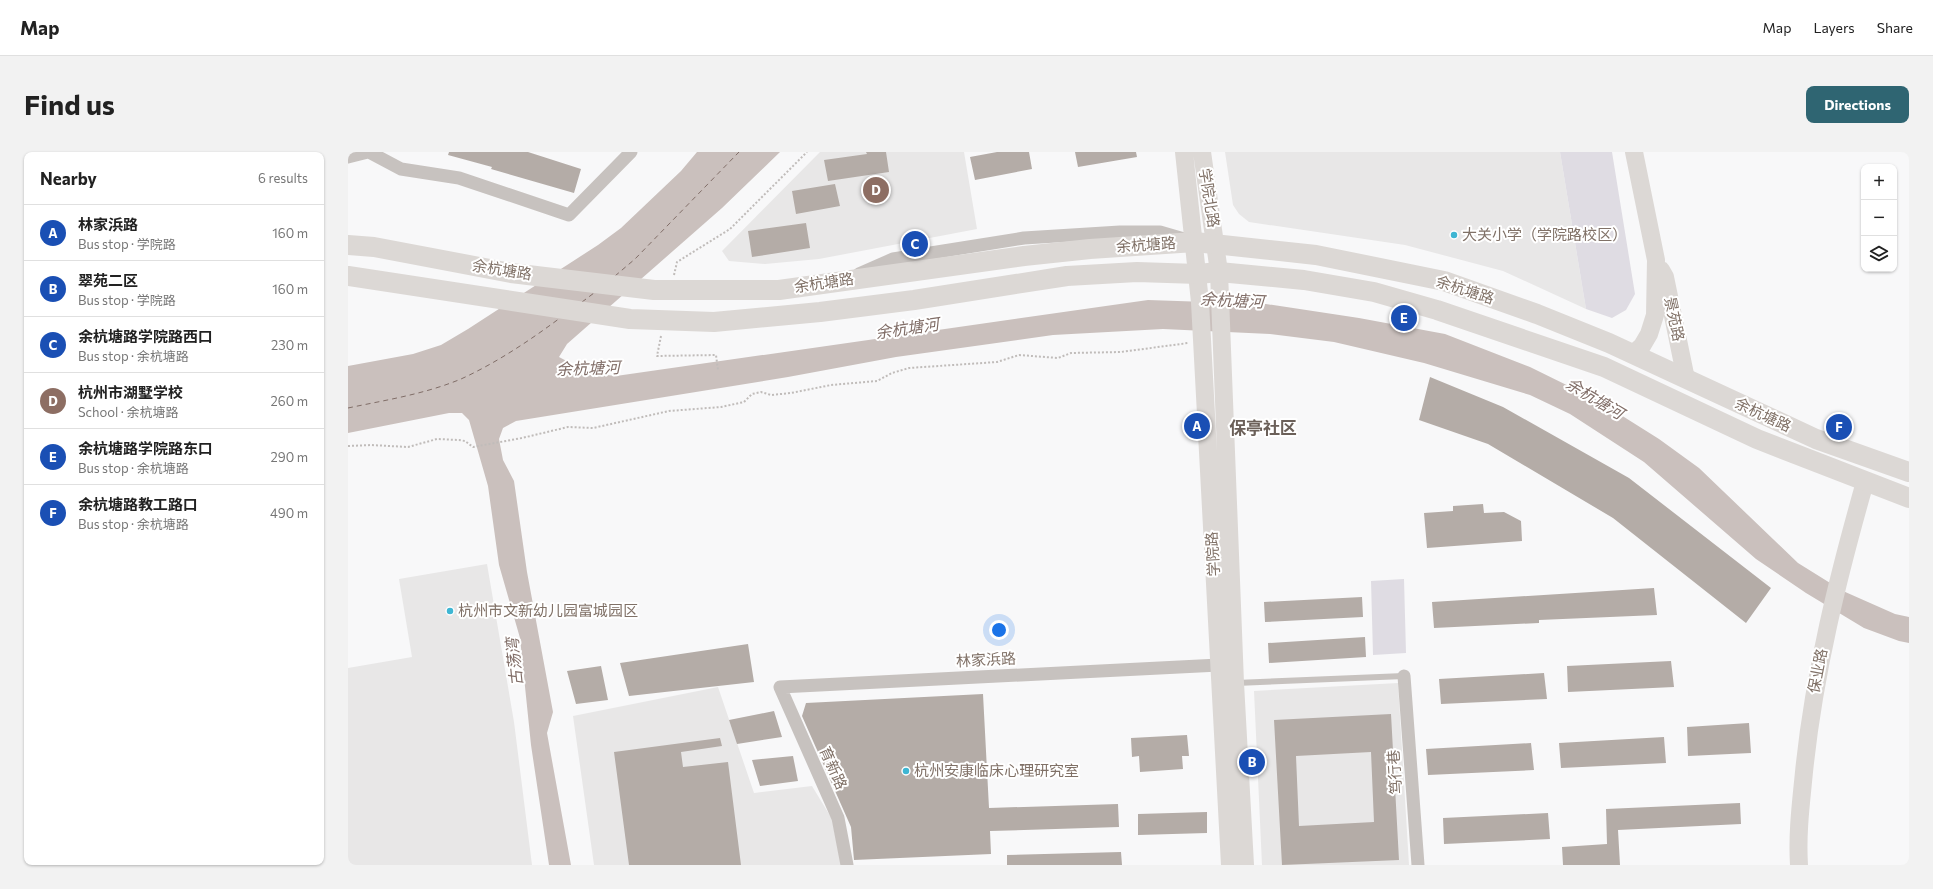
<!DOCTYPE html>
<meta charset="utf-8">
<style>
:root{--surface:#fff;--page:#f2f2f2;--text:#222;--muted:#767676;--line:#e0e0e0;--accent:#2f6572}
body{margin:0;font-family:Commissioner,"Noto Sans SC",sans-serif;background:var(--page);color:var(--text)}
.controls{position:absolute;right:12px;top:12px;display:grid;overflow:hidden;border-radius:8px;box-shadow:0 1px 3px #0004}
.controls button{width:36px;height:36px;display:grid;place-items:center;padding:0;border:0;border-bottom:1px solid var(--line);background:var(--surface);color:var(--text);font:20px sans-serif}
.you{position:absolute;left:651px;top:478px;width:14px;height:14px;margin:-10px;border:3px solid #fff;border-radius:50%;background:#1a73e8;box-shadow:0 0 0 6px #1a73e833}
.badge{display:grid;place-items:center;width:26px;height:26px;border-radius:50%;background:var(--accent);color:#fff;font-size:13px;font-weight:700}
.pin{position:absolute;translate:-50% -50%;border:2px solid #fff;box-shadow:0 1px 4px #0006}
.list{margin:0;padding:0;list-style:none}
h2{display:flex;justify-content:space-between;align-items:center;height:52px;margin:0;padding:0 16px;font-size:17px}
h2 small{font-size:13px;font-weight:400;color:var(--muted)}
.list li{display:grid;grid-template-columns:26px 1fr auto;gap:12px;align-items:center;box-sizing:border-box;height:56px;padding:0 16px;border-top:1px solid var(--line)}
.list b{display:block;font-size:15px;white-space:nowrap}
.list p{margin:0;font-size:13px;white-space:nowrap;color:var(--muted)}
.list em{font-size:13px;font-style:normal;color:var(--muted)}
.icon{flex:none;width:22px;height:22px;fill:none;stroke:currentColor;stroke-width:2;stroke-linecap:round;stroke-linejoin:round}
.map{position:relative;flex:none;width:1561px;height:713px;overflow:hidden;border-radius:8px}
header{display:flex;align-items:center;gap:24px;box-sizing:border-box;height:56px;padding:0 20px;background:var(--surface);border-bottom:1px solid var(--line)}
header strong{font-size:19px}
nav{display:flex;gap:22px;margin-inline-start:auto;font-size:14px}
.intro{display:flex;align-items:center;justify-content:space-between;box-sizing:border-box;height:96px;padding:0 24px}
h1{margin:0;font-size:28px}
.button{padding:10px 18px;border-radius:8px;background:var(--accent);color:#fff;font-size:14px;font-weight:700}
main{display:flex;gap:24px;padding:0 24px}
aside{flex:1;background:var(--surface);border-radius:8px;box-shadow:0 1px 3px #0004}
.map>svg:first-child{display:block}
</style>
<header>
<strong>Map</strong>
<nav><a>Map</a><a>Layers</a><a>Share</a></nav>
</header>
<div class="intro"><h1>Find us</h1><a class="button">Directions</a></div>
<main>
<aside>
<h2>Nearby<small>6 results</small></h2>
<ul class="list">
<li><span class="badge" style="background:#1a4fb4">A</span><div><b>林家浜路</b><p>Bus stop · 学院路</p></div><em>160 m</em></li>
<li><span class="badge" style="background:#1a4fb4">B</span><div><b>翠苑二区</b><p>Bus stop · 学院路</p></div><em>160 m</em></li>
<li><span class="badge" style="background:#1a4fb4">C</span><div><b>余杭塘路学院路西口</b><p>Bus stop · 余杭塘路</p></div><em>230 m</em></li>
<li><span class="badge" style="background:#8d6e63">D</span><div><b>杭州市湖墅学校</b><p>School · 余杭塘路</p></div><em>260 m</em></li>
<li><span class="badge" style="background:#1a4fb4">E</span><div><b>余杭塘路学院路东口</b><p>Bus stop · 余杭塘路</p></div><em>290 m</em></li>
<li><span class="badge" style="background:#1a4fb4">F</span><div><b>余杭塘路教工路口</b><p>Bus stop · 余杭塘路</p></div><em>490 m</em></li>
</ul>
</aside>
<div class="map">
<svg width="1561" height="713" viewBox="0 0 1561 713">
<rect width="100%" height="100%" fill="#f8f8f9"/>
<!-- built -->
<path fill="#e8e7e7" d="M472,0H616L629,77L471,107L417,112L381,109L374,99Z
M877,0H1212L1238,157L1155,119L1057,93L901,70L891,62L885,53Z
M139,412L166,570L184,713H0V516L64,505L51,427Z
M1050,531L1061,713H914L906,539Z
M370,535L406,641L464,634L484,667L493,713H246L225,564Z"/>
<!-- green -->
<path fill="#dfdce3" d="M1212,0H1264L1287,142L1278,158L1264,166L1238,157Z
M1056,427L1058,501L1025,503L1023,429Z"/>
<!-- water -->
<path fill="#cac0bd" d="M349,0H432L374,56L219,192L211,205L241,221L268,224L800,148L918,152L1011,166L1097,182L1182,215L1249,248L1311,287L1351,316L1450,411L1495,439L1547,462L1561,465V491L1551,489L1516,476L1458,441L1408,407L1296,310L1222,262L1182,243L1076,211L986,190L922,182L815,177L705,183L548,205L440,225L168,269L155,276L151,287L155,308L166,329L179,420L205,560L199,581L223,713H201L183,593L172,486L151,413L140,334L121,268L114,261H101L0,281V214L65,202L93,193L120,177L250,93L273,76L333,19Z"/>
<g fill="none" stroke-linecap="round" stroke-linejoin="round">
<!-- ferry -->
<path stroke="#806d67" stroke-width="1" stroke-dasharray="5 4" stroke-linecap="butt" d="M267,124L287,107L391,0
M234,150L246,141
M0,256C38,248 77,242 113,227C148,211 181,189 212,166"/>
</g>
<!-- building -->
<path fill="#b4aca7" fill-rule="evenodd" d="M101,0H180L233,17L226,41L143,17L144,15L100,3Z
M518,0H538L541,20L480,29L476,8L519,2Z
M649,0H681L684,17L627,28L622,5Z
M727,0H788L789,5L730,15Z
M487,32L492,54L448,62L444,39Z
M458,71L462,96L404,105L400,79Z
M1082,225L1155,255L1281,326L1423,436L1398,471L1265,366L1140,292L1071,268Z
M1135,352L1136,361L1156,360L1173,369L1174,389L1079,396L1076,361L1105,359V354Z
M1306,436L1309,463L1191,468V471L1086,476L1084,450Z
M1014,445L1015,465L917,470L916,450Z
M1017,485L1018,505L921,511L920,491Z
M400,492L406,530L281,544L272,511Z
M1323,509L1326,535L1220,540L1219,514Z
M253,514L260,548L228,552L219,519Z
M1196,521L1199,547L1093,552L1091,527Z
M635,542L641,656L770,652L771,675L642,679L643,702L506,708L503,675L454,564L458,551Z
M426,559L434,585L389,592L381,568Z
M1043,562L1051,708L934,713L926,568ZM1023,600L1026,670L951,674L948,604Z
M1401,571L1403,601L1340,604L1339,575Z
M839,583L841,604H834L835,617L792,620L791,604L784,605L783,586Z
M1316,585L1318,611L1213,616L1211,591Z
M372,586L374,594L333,600L335,615L380,610L393,713H281L266,600Z
M1183,591L1186,618L1080,623L1078,597Z
M445,604L450,629L412,634L404,608Z
M1392,651L1393,672L1270,678L1272,713H1215L1214,695L1259,692L1258,657Z
M859,660V681L790,683V662Z
M1200,661L1202,687L1096,692L1095,666Z
M773,700L774,713H659V703Z"/>
<g fill="none" stroke-linecap="round" stroke-linejoin="round">
<!-- path -->
<path stroke="#c0bcba" stroke-width="2" stroke-dasharray="2 2" stroke-linecap="butt" d="M326,123L329,110L382,77L459,0
M313,184L309,204L368,203L370,218
M0,294L23,293L60,295L89,287L111,288L117,289L125,295L174,286L220,275L245,276L321,259L373,255L396,250L404,242L413,240L423,243L443,241L483,233L529,229L544,221L561,216L649,210L671,203L710,206L723,201L773,200L840,191"/>
<!-- lane -->
<path stroke="#c7c2bf" stroke-width="6" d="M888,531L1056,524"/>
<!-- street -->
<path stroke="#c7c2bf" stroke-width="13" d="M21,0L53,17L111,26L221,63L283,0
M0,5L20,0
M511,122L545,107L676,86L772,80H812L836,87
M1056,524L1070,713
M499,713L490,666L432,535L871,513"/>
<!-- secondary -->
<path stroke="#dcd8d5" stroke-width="18" d="M836,0L852,150L882,713
M854,0L871,120L887,531L897,713
M1313,118L1317,125L1338,227
M1285,202L1294,194L1301,182L1307,163L1308,108L1286,0
M1451,713C1449,681 1453,651 1456,620C1466,521 1490,425 1517,330"/>
<!-- primary -->
<path stroke="#dcd8d5" stroke-width="20" d="M0,93L26,95L163,121L306,138H431L676,104L742,97L847,90L968,103L1096,129L1189,162L1261,191L1468,287L1561,320
M0,124L282,167L366,170L472,160L566,148L719,124L789,120L850,122L871,120L956,128L1026,140L1089,158L1256,215L1409,287L1561,346"/>
</g>
<!-- markers -->
<g fill="#3eb6d3" stroke="#fff" stroke-width="1.5">
<circle cx="1106" cy="83" r="4"/>
<circle cx="102" cy="459" r="4"/>
<circle cx="558" cy="619" r="4"/>
</g>
<g text-anchor="middle" stroke-width="4" stroke-linejoin="round" paint-order="stroke">
<!-- street labels -->
<g font-size="15" fill="#807167" stroke="#fff">
<text transform="translate(861 46) rotate(81)" y="5">学院北路</text>
<text transform="translate(798 93) rotate(-4)" y="5">余杭塘路</text>
<text transform="translate(154 118) rotate(9)" y="5">余杭塘路</text>
<text transform="translate(476 131) rotate(-8)" y="5">余杭塘路</text>
<text transform="translate(1117 138) rotate(18)" y="5">余杭塘路</text>
<text transform="translate(1326 167) rotate(78)" y="5">景苑路</text>
<text transform="translate(1415 263) rotate(25)" y="5">余杭塘路</text>
<text transform="translate(865 402) rotate(-93)" y="5">学院路</text>
<text transform="translate(638 508) rotate(-3)" y="5">林家浜路</text>
<text transform="translate(1470 519) rotate(-79)" y="5">保业路</text>
<text transform="translate(485 616) rotate(66)" y="5">育新路</text>
<text transform="translate(1047 620) rotate(-94)" y="5">笃行巷</text>
</g>
<!-- poi labels -->
<g font-size="15" fill="#807167" stroke="#fff" text-anchor="start">
<text x="1114" y="88">大关小学（学院路校区）</text>
<text x="110" y="464">杭州市文新幼儿园富城园区</text>
<text x="566" y="624">杭州安康临床心理研究室</text>
</g>
<!-- water labels -->
<g font-size="16" font-style="italic" fill="#806d67" stroke="#fff">
<text transform="translate(884 148) rotate(3)" y="6">余杭塘河</text>
<text transform="translate(559 176) rotate(-8)" y="6">余杭塘河</text>
<text transform="translate(240 216) rotate(-2)" y="6">余杭塘河</text>
<text transform="translate(1247 246) rotate(31)" y="6">余杭塘河</text>
<text transform="translate(166 510) rotate(-96)" y="6">古荡湾</text>
</g>
<!-- quarter labels -->
<g font-size="17" font-weight="bold" fill="#6b6059" stroke="#fff">
<text x="915" y="282">保亭社区</text>
</g>
</g>
</svg>
<div class="controls">
<button>+</button>
<button>−</button>
<button><svg class="icon" aria-label="layers" viewBox="0 0 24 24"><path d="M12 4l9 5-9 5-9-5zM3 14l9 5 9-5"/></svg></button>
</div>
<div class="you"></div>
<div class="pin badge" style="left:849px;top:274px;background:#1a4fb4">A</div>
<div class="pin badge" style="left:904px;top:610px;background:#1a4fb4">B</div>
<div class="pin badge" style="left:567px;top:92px;background:#1a4fb4">C</div>
<div class="pin badge" style="left:528px;top:38px;background:#8d6e63">D</div>
<div class="pin badge" style="left:1056px;top:166px;background:#1a4fb4">E</div>
<div class="pin badge" style="left:1491px;top:275px;background:#1a4fb4">F</div>
</div>
</main>
